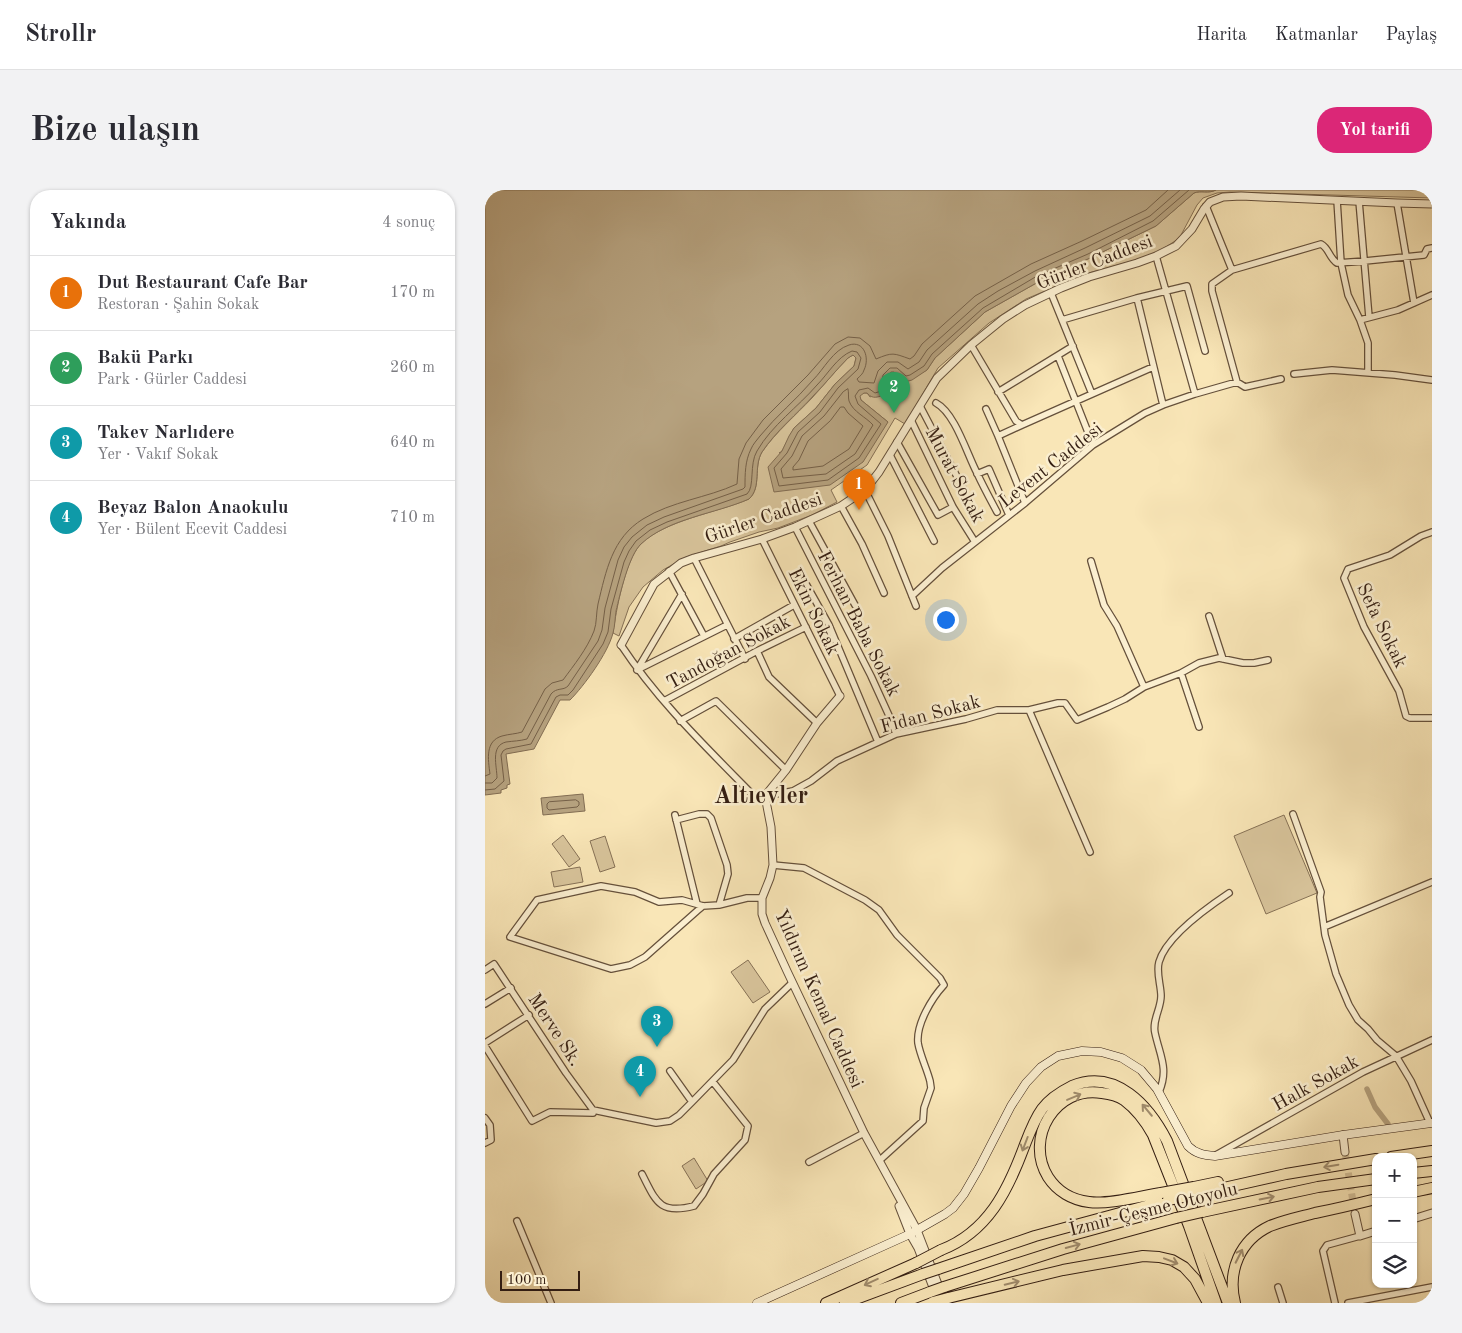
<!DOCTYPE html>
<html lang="tr">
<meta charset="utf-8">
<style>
:root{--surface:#fff;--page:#f2f2f3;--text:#2b2b33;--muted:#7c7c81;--line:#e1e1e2;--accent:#db2777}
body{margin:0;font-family:"Old Standard TT",serif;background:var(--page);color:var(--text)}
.controls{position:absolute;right:15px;bottom:15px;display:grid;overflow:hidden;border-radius:10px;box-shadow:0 1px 4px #0004}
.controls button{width:45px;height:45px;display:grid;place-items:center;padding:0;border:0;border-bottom:1px solid var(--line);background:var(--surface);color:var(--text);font:25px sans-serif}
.scale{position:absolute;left:15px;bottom:12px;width:80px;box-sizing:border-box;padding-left:5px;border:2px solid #341e12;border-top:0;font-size:14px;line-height:18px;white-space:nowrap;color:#341e12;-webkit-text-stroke:4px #fbefd0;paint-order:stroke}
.you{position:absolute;left:460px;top:429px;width:18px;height:18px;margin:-12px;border:4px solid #fff;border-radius:50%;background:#1a73e8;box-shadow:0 0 0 8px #1a73e833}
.badge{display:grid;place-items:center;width:32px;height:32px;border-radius:50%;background:var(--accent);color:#fff;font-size:16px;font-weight:700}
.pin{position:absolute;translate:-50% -41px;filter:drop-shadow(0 1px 2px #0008)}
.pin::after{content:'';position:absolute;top:26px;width:18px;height:15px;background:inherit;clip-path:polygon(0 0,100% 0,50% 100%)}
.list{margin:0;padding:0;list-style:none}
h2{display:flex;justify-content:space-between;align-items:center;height:65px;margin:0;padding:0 20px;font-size:21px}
h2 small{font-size:16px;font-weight:400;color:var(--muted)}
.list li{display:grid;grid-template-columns:32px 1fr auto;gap:15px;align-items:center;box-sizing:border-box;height:75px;padding:0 20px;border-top:1px solid var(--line)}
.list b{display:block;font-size:19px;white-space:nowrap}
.list p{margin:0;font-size:16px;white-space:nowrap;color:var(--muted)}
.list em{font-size:16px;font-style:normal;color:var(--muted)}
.icon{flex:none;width:28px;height:28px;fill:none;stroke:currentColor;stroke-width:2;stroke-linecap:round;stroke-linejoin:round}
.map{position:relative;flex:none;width:947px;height:1113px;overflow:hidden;border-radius:20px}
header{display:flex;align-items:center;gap:30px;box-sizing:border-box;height:70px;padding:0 25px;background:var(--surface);border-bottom:1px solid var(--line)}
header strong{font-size:24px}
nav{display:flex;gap:28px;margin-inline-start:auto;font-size:18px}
.intro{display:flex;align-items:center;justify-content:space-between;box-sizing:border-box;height:120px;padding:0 30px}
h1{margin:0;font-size:35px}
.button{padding:12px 22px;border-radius:20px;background:var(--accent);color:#fff;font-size:18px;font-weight:700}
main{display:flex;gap:30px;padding:0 30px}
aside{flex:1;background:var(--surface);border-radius:20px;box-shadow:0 1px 4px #0004}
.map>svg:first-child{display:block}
</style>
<header>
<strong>Strollr</strong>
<nav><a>Harita</a><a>Katmanlar</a><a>Paylaş</a></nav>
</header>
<div class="intro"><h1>Bize ulaşın</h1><a class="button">Yol tarifi</a></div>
<main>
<aside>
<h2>Yakında<small>4 sonuç</small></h2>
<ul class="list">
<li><span class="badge" style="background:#e8710a">1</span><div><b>Dut Restaurant Cafe Bar</b><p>Restoran · Şahin Sokak</p></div><em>170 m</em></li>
<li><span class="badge" style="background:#2e9e5b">2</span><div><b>Bakü Parkı</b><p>Park · Gürler Caddesi</p></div><em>260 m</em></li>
<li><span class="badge" style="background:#0f9aa8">3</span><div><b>Takev Narlıdere</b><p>Yer · Vakıf Sokak</p></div><em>640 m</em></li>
<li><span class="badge" style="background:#0f9aa8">4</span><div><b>Beyaz Balon Anaokulu</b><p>Yer · Bülent Ecevit Caddesi</p></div><em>710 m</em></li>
</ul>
</aside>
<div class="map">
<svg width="947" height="1113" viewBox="0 0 947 1113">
<rect width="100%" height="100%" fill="#f9e6b7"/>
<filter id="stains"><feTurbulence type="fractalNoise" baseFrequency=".004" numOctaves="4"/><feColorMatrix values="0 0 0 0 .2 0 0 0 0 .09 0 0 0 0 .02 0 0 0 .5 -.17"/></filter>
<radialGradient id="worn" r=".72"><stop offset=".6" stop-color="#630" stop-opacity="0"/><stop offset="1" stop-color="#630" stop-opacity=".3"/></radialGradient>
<!-- green -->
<path fill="#d8c49b" stroke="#867156" d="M731,0H947V8L745,2L732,3L718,8L712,15L696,45L690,51L670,64L654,69L600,84L541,109L504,133L453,178L420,234L410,228L382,275L346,300L352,312L327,325L293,338L274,342L245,352L236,356L201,367L178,380L158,397L144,417L134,446L128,443C131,421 140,371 155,355C177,331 234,322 264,309C277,297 268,277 277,262C291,242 310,226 327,208C339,195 350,181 363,168L368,165L371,168L369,176L350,194L331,218L309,238L297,261L294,263L403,232L376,210L374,206L377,203H382L385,207L402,198V187L406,182H409L420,192L442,180L450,168L500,122L555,91L605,68L671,36L709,3C716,0 723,4 731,0Z
M799,625L832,703L781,724L749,646Z
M78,645L95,669L84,677L67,654Z
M120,646L130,677L115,682L105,651Z
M95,677L98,692L69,697L66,682Z
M263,770L285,802L268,813L246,782Z
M209,968L223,991L211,999L197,976Z"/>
<!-- water -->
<path fill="#b6a27f" stroke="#826d53" d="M0,0H731C723,4 716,0 709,3L671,36L605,68L555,91L500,122L450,168L442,180L427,190L420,192L409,182H406L402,187L401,204C393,207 388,210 382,203H379L375,206L376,210L403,232L378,272L345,295L289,302L283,277L297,261L304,246L309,238L331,218L350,194L369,176L371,168L368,165L363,168C351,180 341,193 329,205C312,224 291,241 277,262C268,277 277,297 264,309C230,324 184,328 156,354C144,365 135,404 131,421C130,428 130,436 128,443C123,463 99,496 85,510H75L49,559L21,564L25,594L22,595V598L16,600V603L0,605Z
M98,604L100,621L58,625L56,608Z"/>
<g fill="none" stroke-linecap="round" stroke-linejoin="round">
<!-- shore -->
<path stroke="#756048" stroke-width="1" d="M363,199C364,203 363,207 364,211C368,222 381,227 388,235L370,264L341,284L298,288L296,279L307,266L317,246L339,226L358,202Z
M356,217H359L363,223L378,236L364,259L338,276L308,280V277L314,270L323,251L345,231Z
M0,586L5,584C3,569 0,551 17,546C24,544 31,544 37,542L60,499L67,493L78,490C89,475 102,459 109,441C112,433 111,423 113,414C121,381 127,348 158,329C187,311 222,308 252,294L254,269L261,253L278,230L323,185L350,154L363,147L375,148L385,156L391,169C408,162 408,163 425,169L429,166L437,154L490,106L546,74L597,51L661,20L683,0
M0,593H7L12,588C12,576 5,556 21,552C28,551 35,551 42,549L66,504C72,497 78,501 83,496L113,451L117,440L120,418L133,370L139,357L147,347L162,335L179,327L258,299L260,297C260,284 260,271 266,259C268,254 272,250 275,246C291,226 311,210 328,190C339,179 348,160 364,155C379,150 385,168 379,180C378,184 375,186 372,189L374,192L389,193L393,181L402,172H413L423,179L434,172L442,160L493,114L513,101L550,81L600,58L665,26L695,0
M0,600L10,599L19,591L16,565L18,561L21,559L46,554L71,507L75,505H83L88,500L118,454L123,442L126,419L139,372L144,361L151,351L165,340L182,332L262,304C270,297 264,274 272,261C287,235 313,217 332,195C343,184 352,167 367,161L372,162L376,168L373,179L353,198L335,222L313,242L302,263L289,278L294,296L343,290L374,268L396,234L373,214L370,206L374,200L383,198L390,203L396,201L398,185L405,178H412L421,186L425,185L439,176L447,164L498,118L552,86L603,64L668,31L704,0
M91,610L94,612V615L92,617L64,620L62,618V614L64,612Z"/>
<!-- canal -->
<path stroke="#b6a27f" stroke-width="5.5" d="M882,899L890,917L903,934"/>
<!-- tertiary-tunnel -->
<path stroke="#d2be96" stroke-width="7" stroke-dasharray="7 3.5" stroke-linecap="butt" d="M860,962L869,1018"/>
<defs>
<path id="minor" d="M852,10L856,73L863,105L875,130L883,153V182
M874,11L884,127
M912,13L929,113
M721,16L747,80
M671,66L710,204
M566,103L577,130L652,108L702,96L720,161
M652,108L678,215
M577,130L607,204
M875,130L913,120L947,105
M486,155L531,231L537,235L668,177
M573,166L608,255
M809,184L847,180L910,185L947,190
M752,192L727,101V94L747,80L836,54C844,58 844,68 852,73L880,71L939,65L942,59L947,58
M513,202L588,156
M451,213C470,223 482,264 492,283C498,296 505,309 512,322
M435,216L479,300
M501,219L513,246
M426,230L468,317L490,352
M537,235L513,246L540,313
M412,252L453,325L468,317
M405,265L449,351
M492,284L504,279L524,325
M380,300L403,346L431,416
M356,316L377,354L399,403
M324,331L370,415
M310,337L386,486L406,530L411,544
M947,342L936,346L905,365L863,379L859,388L879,437L914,501L921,526L925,528H947
M277,349L355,506
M209,368L260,469
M606,371L619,415L632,436L659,497
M184,381L219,446
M316,385L344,435L393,552
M427,406L457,378L540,313L608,255L660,223L678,215L710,204L752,192L760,197L796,189
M724,426L738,469
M249,449L309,415
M136,455C173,511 221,557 268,605L280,606L308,601L326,591L352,571L411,544L481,529L512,520H544L573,513H580L592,530L623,517L640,509L659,497L696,483L714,473L734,468L758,473H769L783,470
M272,461L284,487L332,533
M152,480L242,435
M152,480L197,404
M696,483L714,537
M179,511L272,461L321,437
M544,520L605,662
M195,531L231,511L301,580
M808,624L836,702L835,707L840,745L851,784L864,815L873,830L883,839L892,850L911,866L926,891L945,933
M190,625L212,714
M191,630L214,624H222L226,628L242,675L243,684L234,715
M288,675L319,678L380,710L394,720L412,745L455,788L459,795C447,808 431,834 433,853C435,865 442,879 445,891L446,898L439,918L438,931L395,970
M218,716L212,721L160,767L145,775L126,779L25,747L52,710L116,696L150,702L174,712L197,710L218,716L234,715L262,708H277
M839,737L947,692
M0,780L9,774L81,883L108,920
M0,814L26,798
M0,853L44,825
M0,856L47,931L65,922L108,923V920
M185,881L207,912
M674,902C684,879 675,866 670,843C667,830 676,819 676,806C676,795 671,783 674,772C681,747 723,717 744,703
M108,920L171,933L185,931L194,925L207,912L248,870L280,819L307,793
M0,928L5,935L6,950L0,953
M731,965L878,882L947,850
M324,972L379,943
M157,984C171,1011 174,1025 209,1016L218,1004L229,984L260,950L263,936L228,892
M32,1031L66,1113
M793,1097L798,1113
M850,1113L838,1061L842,1055L875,1046
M863,1113L947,1097"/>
<path id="tertiary" d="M136,455L169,394L196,373L209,368L277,349L310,337L356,316L380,300L394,282L452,188L486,155L518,129L540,115L576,98L604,87L652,73L671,66L691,56L707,39L719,19L725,12L738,7L756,6L912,13L947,14
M355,506L332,533L301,580L280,606L286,637L288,675L285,688L277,708V724L280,733L302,781L379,943L432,1040L456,1102
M858,945L860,962
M414,1016L425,1044L433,1058L454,1113
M870,1024L875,1046L891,1041
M928,1029L947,1023"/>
<path id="secondary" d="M272,1113L425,1044L460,1024L468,1018L479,1004L494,978L526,916L541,893L556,877L573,866L597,861L616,862L637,868L656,880L672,899L703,956C711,964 719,965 730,966L858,945L947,933"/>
<path id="motorway" d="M906,967L947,961
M928,983L947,981
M709,997L733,992
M928,1002L947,998
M676,1003C656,1006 623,1015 604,1012C587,1010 572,1001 563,987C539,948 571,895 617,903C625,904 633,906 639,910C651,919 661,932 668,945L704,1036L731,1113
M712,1004L801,984L891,969
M717,1022L833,997L891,989
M456,1060C503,1042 523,1000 539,957C544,944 549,930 557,919C565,908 575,902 587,896C631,878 664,916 682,951L743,1113
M453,1079L550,1046L683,1010
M459,1097L578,1059L691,1028
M463,1108L578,1080L658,1066L674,1067L687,1070L699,1077L710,1089L723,1113
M341,1113L431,1073
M360,1113L438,1084
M416,1113L445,1102
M750,1113C742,1081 755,1050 785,1036C800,1030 815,1027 830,1023C850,1019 871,1014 891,1009"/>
</defs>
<!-- minor casing -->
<use href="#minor" stroke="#65503b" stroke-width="8"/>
<!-- tertiary casing -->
<use href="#tertiary" stroke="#65503b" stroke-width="9"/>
<!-- secondary casing -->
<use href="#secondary" stroke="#341e12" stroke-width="9"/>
<!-- motorway casing -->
<use href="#motorway" stroke="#341e12" stroke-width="12"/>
<!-- minor -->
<use href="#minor" stroke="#fbefd0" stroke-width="5.5"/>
<!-- tertiary -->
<use href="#tertiary" stroke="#fbefd0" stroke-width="7"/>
<!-- secondary -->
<use href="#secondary" stroke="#fbefd0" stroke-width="8"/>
<!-- motorway -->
<use href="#motorway" stroke="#f9e6b7" stroke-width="10"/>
<defs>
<path id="motorway-bridge" d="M676,1003L709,997
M683,1010L712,1004
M691,1028L717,1022
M431,1073L456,1060
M438,1084L453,1079
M445,1102L459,1097
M448,1112L463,1108"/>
</defs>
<!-- motorway-bridge casing -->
<use href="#motorway-bridge" stroke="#341e12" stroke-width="12" stroke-linecap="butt"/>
<!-- motorway-bridge -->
<use href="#motorway-bridge" stroke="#f9e6b7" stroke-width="10"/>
</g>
<!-- one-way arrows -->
<defs><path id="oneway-shaft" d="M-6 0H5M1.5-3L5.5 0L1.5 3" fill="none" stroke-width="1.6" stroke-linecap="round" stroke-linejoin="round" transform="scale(1.25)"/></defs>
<g stroke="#a08c6d">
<use href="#oneway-shaft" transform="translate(589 907) rotate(-23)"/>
<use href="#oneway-shaft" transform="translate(662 920) rotate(-130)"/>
<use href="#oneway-shaft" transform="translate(540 954) rotate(111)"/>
<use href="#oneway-shaft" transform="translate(846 976) rotate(170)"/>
<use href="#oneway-shaft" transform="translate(782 1008) rotate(-12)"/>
<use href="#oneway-shaft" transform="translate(588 1056) rotate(-15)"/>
<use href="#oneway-shaft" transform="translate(754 1066) rotate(-63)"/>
<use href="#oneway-shaft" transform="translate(686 1071) rotate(21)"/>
<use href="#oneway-shaft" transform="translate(386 1092) rotate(155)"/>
<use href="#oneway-shaft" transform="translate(527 1093) rotate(-14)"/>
</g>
<g text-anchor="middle" stroke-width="5" stroke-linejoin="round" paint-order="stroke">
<!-- street labels -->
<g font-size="19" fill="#341e12" stroke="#fbefd0">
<text transform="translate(609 71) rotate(-21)" y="7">Gürler Caddesi</text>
<text transform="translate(565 274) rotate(-38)" y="7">Levent Caddesi</text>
<text transform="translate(471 284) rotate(62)" y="7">Murat Sokak</text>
<text transform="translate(278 327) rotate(-19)" y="7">Gürler Caddesi</text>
<text transform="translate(330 421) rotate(64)" y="7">Ekin Sokak</text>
<text transform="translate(375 433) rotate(63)" y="7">Ferhan Baba Sokak</text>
<text transform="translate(898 435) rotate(64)" y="7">Sefa Sokak</text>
<text transform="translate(243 461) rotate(-28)" y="7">Tandoğan Sokak</text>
<text transform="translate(445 523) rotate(-15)" y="7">Fidan Sokak</text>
<text transform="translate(335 808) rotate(66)" y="7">Yıldırım Kemal Caddesi</text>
<text transform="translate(71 839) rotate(57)" y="7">Merve Sk.</text>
<text transform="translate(830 892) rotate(-29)" y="7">Halk Sokak</text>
<text transform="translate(668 1018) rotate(-14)" y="7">İzmir-Çeşme Otoyolu</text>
</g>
<!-- district labels -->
<g font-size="24" font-weight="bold" fill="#341e12" stroke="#fbefd0">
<text x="276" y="613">Altıevler</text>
</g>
</g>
<rect width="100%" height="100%" filter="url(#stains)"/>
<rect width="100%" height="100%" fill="url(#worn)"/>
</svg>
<div class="controls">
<button>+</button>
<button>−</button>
<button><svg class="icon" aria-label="layers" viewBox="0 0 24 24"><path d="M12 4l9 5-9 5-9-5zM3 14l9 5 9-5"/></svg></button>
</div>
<div class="scale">100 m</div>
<div class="you"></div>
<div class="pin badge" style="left:374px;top:320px;background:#e8710a">1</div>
<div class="pin badge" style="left:409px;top:223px;background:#2e9e5b">2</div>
<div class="pin badge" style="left:172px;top:857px;background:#0f9aa8">3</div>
<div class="pin badge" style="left:155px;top:907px;background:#0f9aa8">4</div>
</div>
</main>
